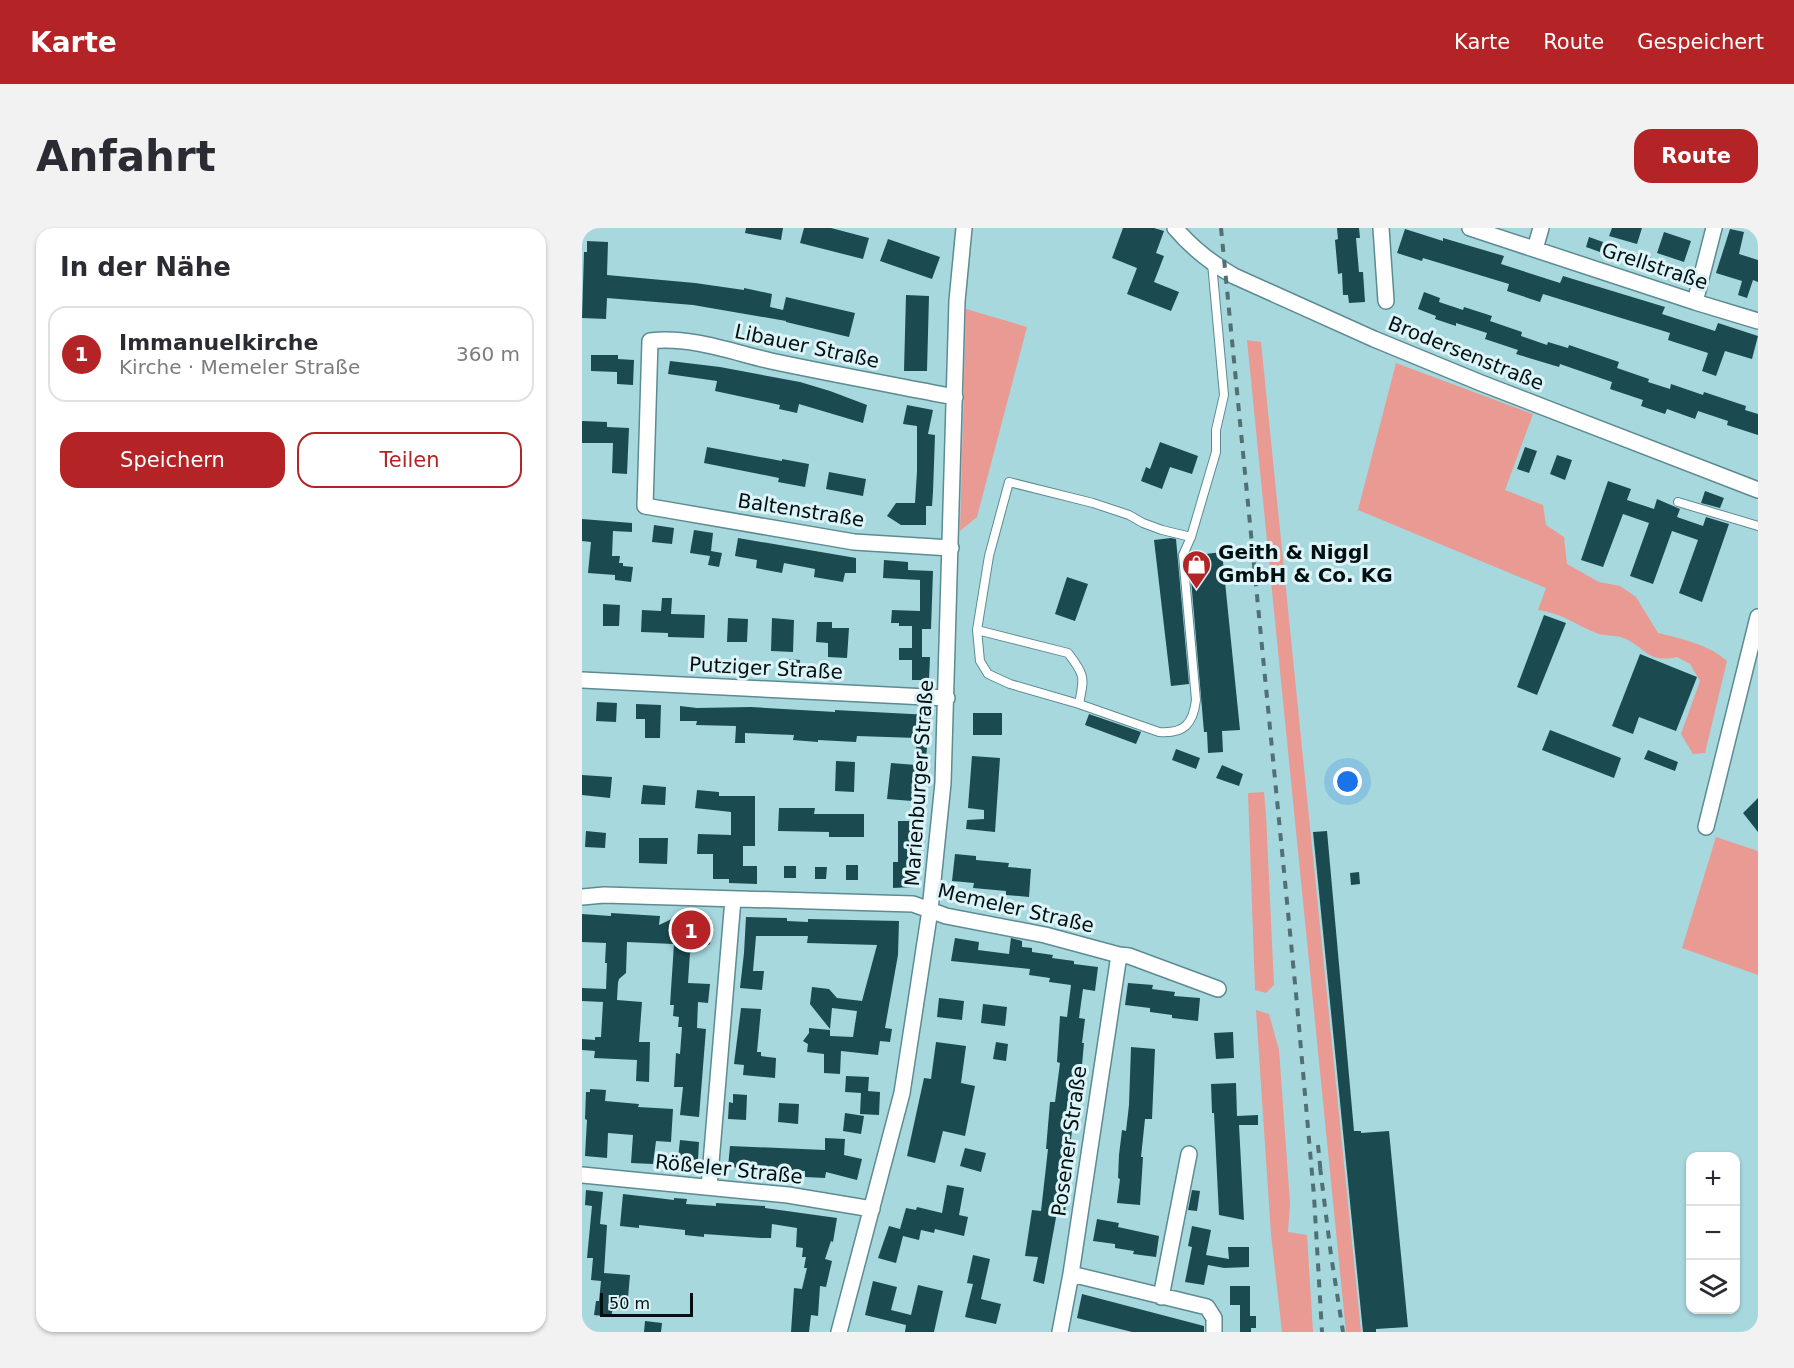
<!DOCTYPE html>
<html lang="de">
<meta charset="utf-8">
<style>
:root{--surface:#fff;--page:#f2f2f3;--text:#2b2b33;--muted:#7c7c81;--line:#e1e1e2;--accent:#b42325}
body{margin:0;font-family:"DejaVu Sans",sans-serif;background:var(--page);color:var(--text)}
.controls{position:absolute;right:18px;bottom:18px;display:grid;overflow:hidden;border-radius:12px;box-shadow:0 2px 4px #0004}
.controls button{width:54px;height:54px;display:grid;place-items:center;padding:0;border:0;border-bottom:2px solid var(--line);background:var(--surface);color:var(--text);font:30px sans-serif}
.scale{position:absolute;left:18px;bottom:15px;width:93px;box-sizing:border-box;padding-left:6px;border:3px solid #000f11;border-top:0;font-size:16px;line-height:21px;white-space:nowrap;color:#000f11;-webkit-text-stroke:4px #dcf4f7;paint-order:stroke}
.you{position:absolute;left:766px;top:554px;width:21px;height:21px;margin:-15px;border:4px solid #fff;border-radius:50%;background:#1a73e8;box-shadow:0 0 0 9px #1a73e833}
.badge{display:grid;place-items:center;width:39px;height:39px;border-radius:50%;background:var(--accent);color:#fff;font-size:20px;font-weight:700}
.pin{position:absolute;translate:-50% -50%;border:3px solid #fff;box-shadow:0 2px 6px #0006}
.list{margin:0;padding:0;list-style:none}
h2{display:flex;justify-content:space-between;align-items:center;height:78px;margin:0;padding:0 24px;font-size:26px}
h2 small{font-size:20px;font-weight:400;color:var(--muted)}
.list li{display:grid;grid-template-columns:39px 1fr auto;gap:18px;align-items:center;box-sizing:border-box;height:96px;margin:0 12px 12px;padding:0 12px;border:2px solid var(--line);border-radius:18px}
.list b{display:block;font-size:22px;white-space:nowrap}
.list p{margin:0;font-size:20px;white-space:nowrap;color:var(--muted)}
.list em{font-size:20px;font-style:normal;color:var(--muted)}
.actions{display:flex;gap:12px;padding:18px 24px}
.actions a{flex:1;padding:14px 0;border:2px solid var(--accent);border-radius:18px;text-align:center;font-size:21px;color:var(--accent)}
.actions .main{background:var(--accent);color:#fff}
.icon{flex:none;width:33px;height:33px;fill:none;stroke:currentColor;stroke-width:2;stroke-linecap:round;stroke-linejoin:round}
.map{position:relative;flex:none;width:1176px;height:1104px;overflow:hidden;border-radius:18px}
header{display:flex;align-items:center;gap:36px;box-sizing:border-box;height:84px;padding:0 30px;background:var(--accent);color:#fff}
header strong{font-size:28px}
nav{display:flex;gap:33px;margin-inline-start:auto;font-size:21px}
.intro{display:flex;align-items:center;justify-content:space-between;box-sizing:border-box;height:144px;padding:0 36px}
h1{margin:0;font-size:42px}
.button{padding:15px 27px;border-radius:18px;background:var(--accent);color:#fff;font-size:21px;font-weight:700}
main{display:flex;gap:36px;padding:0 36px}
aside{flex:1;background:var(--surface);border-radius:18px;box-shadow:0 2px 4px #0004}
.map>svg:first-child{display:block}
</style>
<header>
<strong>Karte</strong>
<nav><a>Karte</a><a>Route</a><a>Gespeichert</a></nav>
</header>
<div class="intro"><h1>Anfahrt</h1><a class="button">Route</a></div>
<main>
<aside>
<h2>In der Nähe<small></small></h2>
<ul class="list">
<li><span class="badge">1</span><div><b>Immanuelkirche</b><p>Kirche · Memeler Straße</p></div><em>360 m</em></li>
</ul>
<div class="actions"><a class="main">Speichern</a><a>Teilen</a></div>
</aside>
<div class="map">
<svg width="1176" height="1104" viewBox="0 0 1176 1104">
<rect width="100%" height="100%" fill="#a7d8de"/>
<!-- green -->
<path fill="#e99a92" d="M384,81L445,99L395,289L378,303Z
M665,112L679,114L779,1104H764Z
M814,135L951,186L923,262L961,277L964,297L982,309L985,336L1017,354L1038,358L1054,369L1076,405C1100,411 1126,416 1145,433L1123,525L1111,526L1099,506L1118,453L1108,436L1095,429C1066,435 1066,422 1044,411C1036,407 1025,408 1017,406C993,397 983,386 956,382L964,360L776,282Z
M682,564L684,587L692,757L684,765L673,762L666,565Z
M1134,609L1176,623V747L1100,720Z
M674,782L687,786L697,822L708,975L706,1004L725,1007L731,1104H700L689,1006Z"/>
<!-- building -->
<path fill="#1b4b50" d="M164,0H201L199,12L163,5Z
M222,0H249L287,10L281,31L218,15Z
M541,0H572L582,3L574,25L582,28L572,54L597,64L589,83L545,66L555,40L530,30Z
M755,0H777L778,10H774L777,44H781L783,74L767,75L766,67H761L760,45L756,46L753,12L756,11Z
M1030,0H1060L1055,16L1027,8Z
M823,1L861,13V10L922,28L919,36L978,55L981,48L1083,79L1080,86L1133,103L1136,95L1176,108L1170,131L1143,123L1134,148L1120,143L1126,125L1086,112L1088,105L961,66L958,74L925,63L927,56L841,30L840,33L815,25Z
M1148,1L1162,4L1157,26L1176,32V54L1171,52L1165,70L1156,67L1160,53L1134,45Z
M1082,4L1109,13L1102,34L1075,25Z
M1007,9L1021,14L1018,24L1004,19Z
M306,11L358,29L350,51L298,33Z
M5,13L26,14L25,47L113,55L162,62V60L190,66L188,79L201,82L204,69L273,85L267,109L204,94V93L111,77L25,70L24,91L0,90L2,24H5Z
M1055,25L1070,30L1067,39L1052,34Z
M842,64L858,70L857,74L881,82L882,79L910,88L908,93L940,104L939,108L965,117L966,114L986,120L987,117L1037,134L1035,140L1067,151L1066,154L1088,161L1089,156L1121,167L1122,164L1164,178L1163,182L1176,186V207L1145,197L1146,193L1116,183L1113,191L1085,181L1083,186L1059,178L1061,172L1028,161L1030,154L978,136L977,139L934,126L936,122L903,111L905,105L874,95V98L853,91L854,88L836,81Z
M324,67L347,68L345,143H322Z
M9,127H36V131L52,132L51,157L35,156V144L9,143Z
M88,133L138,139L218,154L248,163L285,177L281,195L217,176L215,185L197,181L198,177L133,163L135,153L86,146Z
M325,177L351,182L346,206L353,207L351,264L350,278H344V297H319L305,288L314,275H333L335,243V198L321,196Z
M0,193L25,194V199L47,200L45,246L30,245L31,215H0Z
M578,214L616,228L610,246L588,239L580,261L559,253L564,239L568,241Z
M125,219L200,233V231L227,236L223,259L196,254L197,250L122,235Z
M943,219L955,223L947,245L935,241Z
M975,227L990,232L983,252L968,246Z
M247,244L284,251L281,268L244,261Z
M1026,253L1049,261L1045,272L1072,281L1075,271L1098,281L1095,289L1121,298L1124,289L1147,296L1120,374L1097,365L1116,312L1090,303L1071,356L1048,348L1067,295L1041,286L1021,339L999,332Z
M1123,263L1142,270L1138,280L1119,275Z
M0,291L50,295V304L31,303L30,328H38L37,335H41V338L51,339L49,354L33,352V347L6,345L9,314L0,313Z
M72,297L92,300L90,316L70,314Z
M112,302L131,305L129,323L140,325L137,339L126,337L128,328L108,325Z
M156,310L274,330V345H263L261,354L232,349L233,341L202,335L200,345L174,340L175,332L153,328Z
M589,310L594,311L607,456L589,458L572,312Z
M640,324L658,502L640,503L641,524L626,525L625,504H622L607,328Z
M302,332L326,334V342L351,343L349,401H340V429H348L347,452H330V432H317V420H330V398H317V395H309L310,382L338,383V352L301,350Z
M485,349L506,356L493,393L473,386Z
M80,370H90L89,386L123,387L122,410L86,409V405L59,404L60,382L79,383Z
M21,376L38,377L37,398H21Z
M962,387L984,395L955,467L935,459Z
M146,390L166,391L165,414H145Z
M190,390L212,392L211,424L189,423Z
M235,394H250V400H267L265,430L246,429V415L234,414Z
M1058,426L1115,449L1094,503L1057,489L1051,506L1030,498Z
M207,431L218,432L217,446H206Z
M15,474L35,475L34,494L14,493Z
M54,476L79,477L78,510H63V491H54Z
M98,478L115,480L169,479L253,484V482L348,487L344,530H333L335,510L275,508L274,514L236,512V514L211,512L212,507L163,505V515H153L154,498L114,497L115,493H98Z
M391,485H420V507H391Z
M507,486L559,504L554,516L503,497Z
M968,502L1039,530L1032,550L960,522Z
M594,521L618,530L614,541L590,532Z
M1066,522L1096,534L1093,543L1062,531Z
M390,528L418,530L413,604L384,601L385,592L402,591V582L386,580Z
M254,533L273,534L272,564L253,563Z
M309,535L334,537L330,573L305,571Z
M640,537L661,546L657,558L634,550Z
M0,547L30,549L28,570L0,567Z
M61,557L84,559L83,577L59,576Z
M115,562L137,564V568H173V618H161V638H175V656L147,655V651H131V626H115L116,606L149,607V584L113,580Z
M1176,570V604L1161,585Z
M197,580H233L232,586H282V609H247V604L196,603Z
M316,593H335L336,620H331V659L311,660V634H316Z
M4,603L24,605L23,620L3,619Z
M745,603L772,903H779V905L807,903L826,1099L794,1101V1104H781L731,604Z
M57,610H86L85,636L57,635Z
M373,626L394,628V632L427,635L426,639L449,641L447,669L424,667V663L391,660L392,655L370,653Z
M264,637H276V652H264Z
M202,638H214V650H202Z
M233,639H245L244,651H233Z
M777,644L778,656L769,657L768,645Z
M111,681L129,691L128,716L108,725L106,755L128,756L126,775L116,774L115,800L124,801L117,889L98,887L101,859H92L94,825L98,826L100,799H96L97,789L91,788L92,777H88L92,716L45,714L44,745L37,751L36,755L35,772L60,774L57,814H68L67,854L54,853L55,832L12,830L13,823L0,822V811L13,812V809H19L21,774L0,773V760L24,761L25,735H23L24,715L0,714V686L29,688V685L78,688L77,697Z
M164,689L205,690V693L226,694V691L317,693L316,727L303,800L310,801L308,814L298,813L296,827L259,823L258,846L242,845V826L225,824L226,816L221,813L227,805V800L248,802V808L271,809L275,783L250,780L248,801L228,776L230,759L247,761L255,770L280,773L295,717L225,715L226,708H174L171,743H182L180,762L158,760L162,725Z
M373,710L397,714L396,722L427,726L429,710L440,713V719L450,720V724L471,727L470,730L492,733V736L516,739L513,763L501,761L497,790L503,791L500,815H502L500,837H502L499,863L493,862L489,901H490L488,923L490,924L483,985L475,984L462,1056L451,1053L456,1029L443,1028L450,982L459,983L466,921H464L468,874H473L478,835L475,834L478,788L485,789L489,757L467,754L468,750L447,747L448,741L369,733Z
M546,755L571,757L570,761L593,764L592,768L618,770L616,793L590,790V787L568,784V780L543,777Z
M357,770L382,773L380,792L355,789Z
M401,776L425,779L423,798L399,795Z
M159,780L179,781L175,824H179V828L194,830L193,850L161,847L162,837L152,836Z
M651,804L652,830L634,831L632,805Z
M354,814L384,818L379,855L393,858L383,908L361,903L353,935L325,928L342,850L349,851Z
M414,814L426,816L424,833L411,831Z
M549,819L573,821L570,891H563L559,929H561L558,977L535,975L538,951L536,950L537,927L540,902L544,903L547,877Z
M264,848L287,849L286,863L298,864L297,887L278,886L279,865L263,864Z
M654,855L655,888L676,887V897H657L662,992L637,987L632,885H630L629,856Z
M8,861L24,862L23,873L57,876L56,879L91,881L89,914L74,913L71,936L49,935L51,907L26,905L25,930L3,928L5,892L3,891L4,864H8Z
M151,866L165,867L164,892L146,891L147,874L151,875Z
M197,875L217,876L216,896L196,894Z
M263,885L282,888L279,906L261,903Z
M243,910L263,911L262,927L280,931L275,952L244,944L243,950L223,949V943L146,939L148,918L243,922Z
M98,912L117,914L116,932L96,931Z
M383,920L404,925L399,944L378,938Z
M365,957L382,960L377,987L386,989L382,1008L353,1001L352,1005L339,1002L337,1012L321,1008L314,1035L296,1030L307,998L318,1001L324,980L334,982L335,979L360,985Z
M4,962L21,964L18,996L25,997L22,1045L48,1047L45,1081L31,1080L29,1089L12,1087L14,1073H17L19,1053L9,1052L11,1030H5L10,978L3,977Z
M610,962L618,963L615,983L606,982Z
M41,966L92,972V970L105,971L104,976L134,978V975L183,978V980L255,990L251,1014L249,1013L243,1031L250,1033L244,1059L238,1058L236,1088L229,1087L227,1104H209L212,1060L220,1061L225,1040H222L224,1029H220L221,1020L214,1019L215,1000L190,996L189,1010H179L122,1006V1009L103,1007V1002L57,997V1000L38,998Z
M515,991L537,995L536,999L577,1008L574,1029L551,1026L552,1023L533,1020V1016L511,1013Z
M610,998L629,1002L624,1027L647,1031L646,1019H667V1039L642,1040L626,1037L622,1057L603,1054L610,1019L606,1018Z
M391,1027L408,1031L399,1071L419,1076L414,1096L383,1089L391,1056L385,1055Z
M291,1053L315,1059L309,1082L329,1087L336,1057L361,1063L352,1104H323L324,1097L283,1087Z
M648,1058H668V1088H674V1100H669V1104H658V1077H648Z
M500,1066L622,1098V1104H550L495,1090Z
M63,1093L80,1095L79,1104H62Z"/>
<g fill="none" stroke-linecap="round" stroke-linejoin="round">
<defs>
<path id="service" d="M1096,274L1176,298
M395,402L407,328L427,254L511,275L547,287L561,295L580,302L609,309
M497,476C502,450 504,448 486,425L395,402L398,433L406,446L428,456L497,476L577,504C602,506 611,496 614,472L601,327L609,309L634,224V202L642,167L630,35"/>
<path id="minor" d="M593,0C610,20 629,35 652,48L792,111L899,155L1176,262
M799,0L804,73
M888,0L1113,74L1176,93
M953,21L959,0
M1113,74L1132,0
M369,320L272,314L63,278L68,113C108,108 150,124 189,133C250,146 311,157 373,169
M0,452L365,470
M1124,599L1176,389
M0,669L22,667L331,676L364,688L463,707L537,727L547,728L636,761
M0,947L206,967L290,981
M127,959L151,671
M489,1046L625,1079L632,1090V1104
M579,1069L607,926
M257,1104L320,865L348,682L361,555L375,73L382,0
M478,1104L489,1046L537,727"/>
</defs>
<!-- service casing -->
<use href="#service" stroke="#5c8b91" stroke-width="10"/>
<!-- minor casing -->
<use href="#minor" stroke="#5c8b91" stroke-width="18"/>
<!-- service -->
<use href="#service" stroke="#fff" stroke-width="8"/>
<!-- minor -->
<use href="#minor" stroke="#fff" stroke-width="15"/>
<!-- rail -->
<path stroke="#507074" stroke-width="4" stroke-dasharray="8 8" stroke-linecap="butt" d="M639,0L715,776L732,968L740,1104
M736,917L739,947
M738,939L749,1027L761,1104"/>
</g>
<!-- icons -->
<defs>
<symbol id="shop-pin" viewBox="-11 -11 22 30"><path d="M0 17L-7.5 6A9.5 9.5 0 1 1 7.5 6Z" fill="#b42325" stroke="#dcf4f7"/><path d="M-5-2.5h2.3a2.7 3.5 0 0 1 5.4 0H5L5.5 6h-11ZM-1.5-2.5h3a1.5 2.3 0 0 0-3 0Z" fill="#fff"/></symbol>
</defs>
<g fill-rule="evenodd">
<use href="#shop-pin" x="598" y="320" width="33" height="45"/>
</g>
<g text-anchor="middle" stroke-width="6" stroke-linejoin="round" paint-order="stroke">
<!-- street labels -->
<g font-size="20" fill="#000f11" stroke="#dcf4f7">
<text transform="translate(1073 38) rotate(18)" y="7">Grellstraße</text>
<text transform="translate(225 118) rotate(12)" y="7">Libauer Straße</text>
<text transform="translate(884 125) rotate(22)" y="7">Brodersenstraße</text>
<text transform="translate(219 282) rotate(9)" y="7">Baltenstraße</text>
<text transform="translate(184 440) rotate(3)" y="7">Putziger Straße</text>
<text transform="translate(337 555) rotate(-86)" y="7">Marienburger Straße</text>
<text transform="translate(434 680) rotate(13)" y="7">Memeler Straße</text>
<text transform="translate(487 913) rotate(-82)" y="7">Posener Straße</text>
<text transform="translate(147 941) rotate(6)" y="7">Rößeler Straße</text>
</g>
<!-- poi labels -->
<g font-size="20" font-weight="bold" fill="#000f11" stroke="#dcf4f7" text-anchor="start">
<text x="636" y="331">Geith &amp; Niggl<tspan x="636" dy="23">GmbH &amp; Co. KG</tspan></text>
</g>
</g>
</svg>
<div class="controls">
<button>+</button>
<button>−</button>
<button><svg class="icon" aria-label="layers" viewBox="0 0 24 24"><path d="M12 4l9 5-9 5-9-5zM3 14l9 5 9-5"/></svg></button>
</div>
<div class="scale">50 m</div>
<div class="you"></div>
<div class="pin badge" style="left:109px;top:702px">1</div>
</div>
</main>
